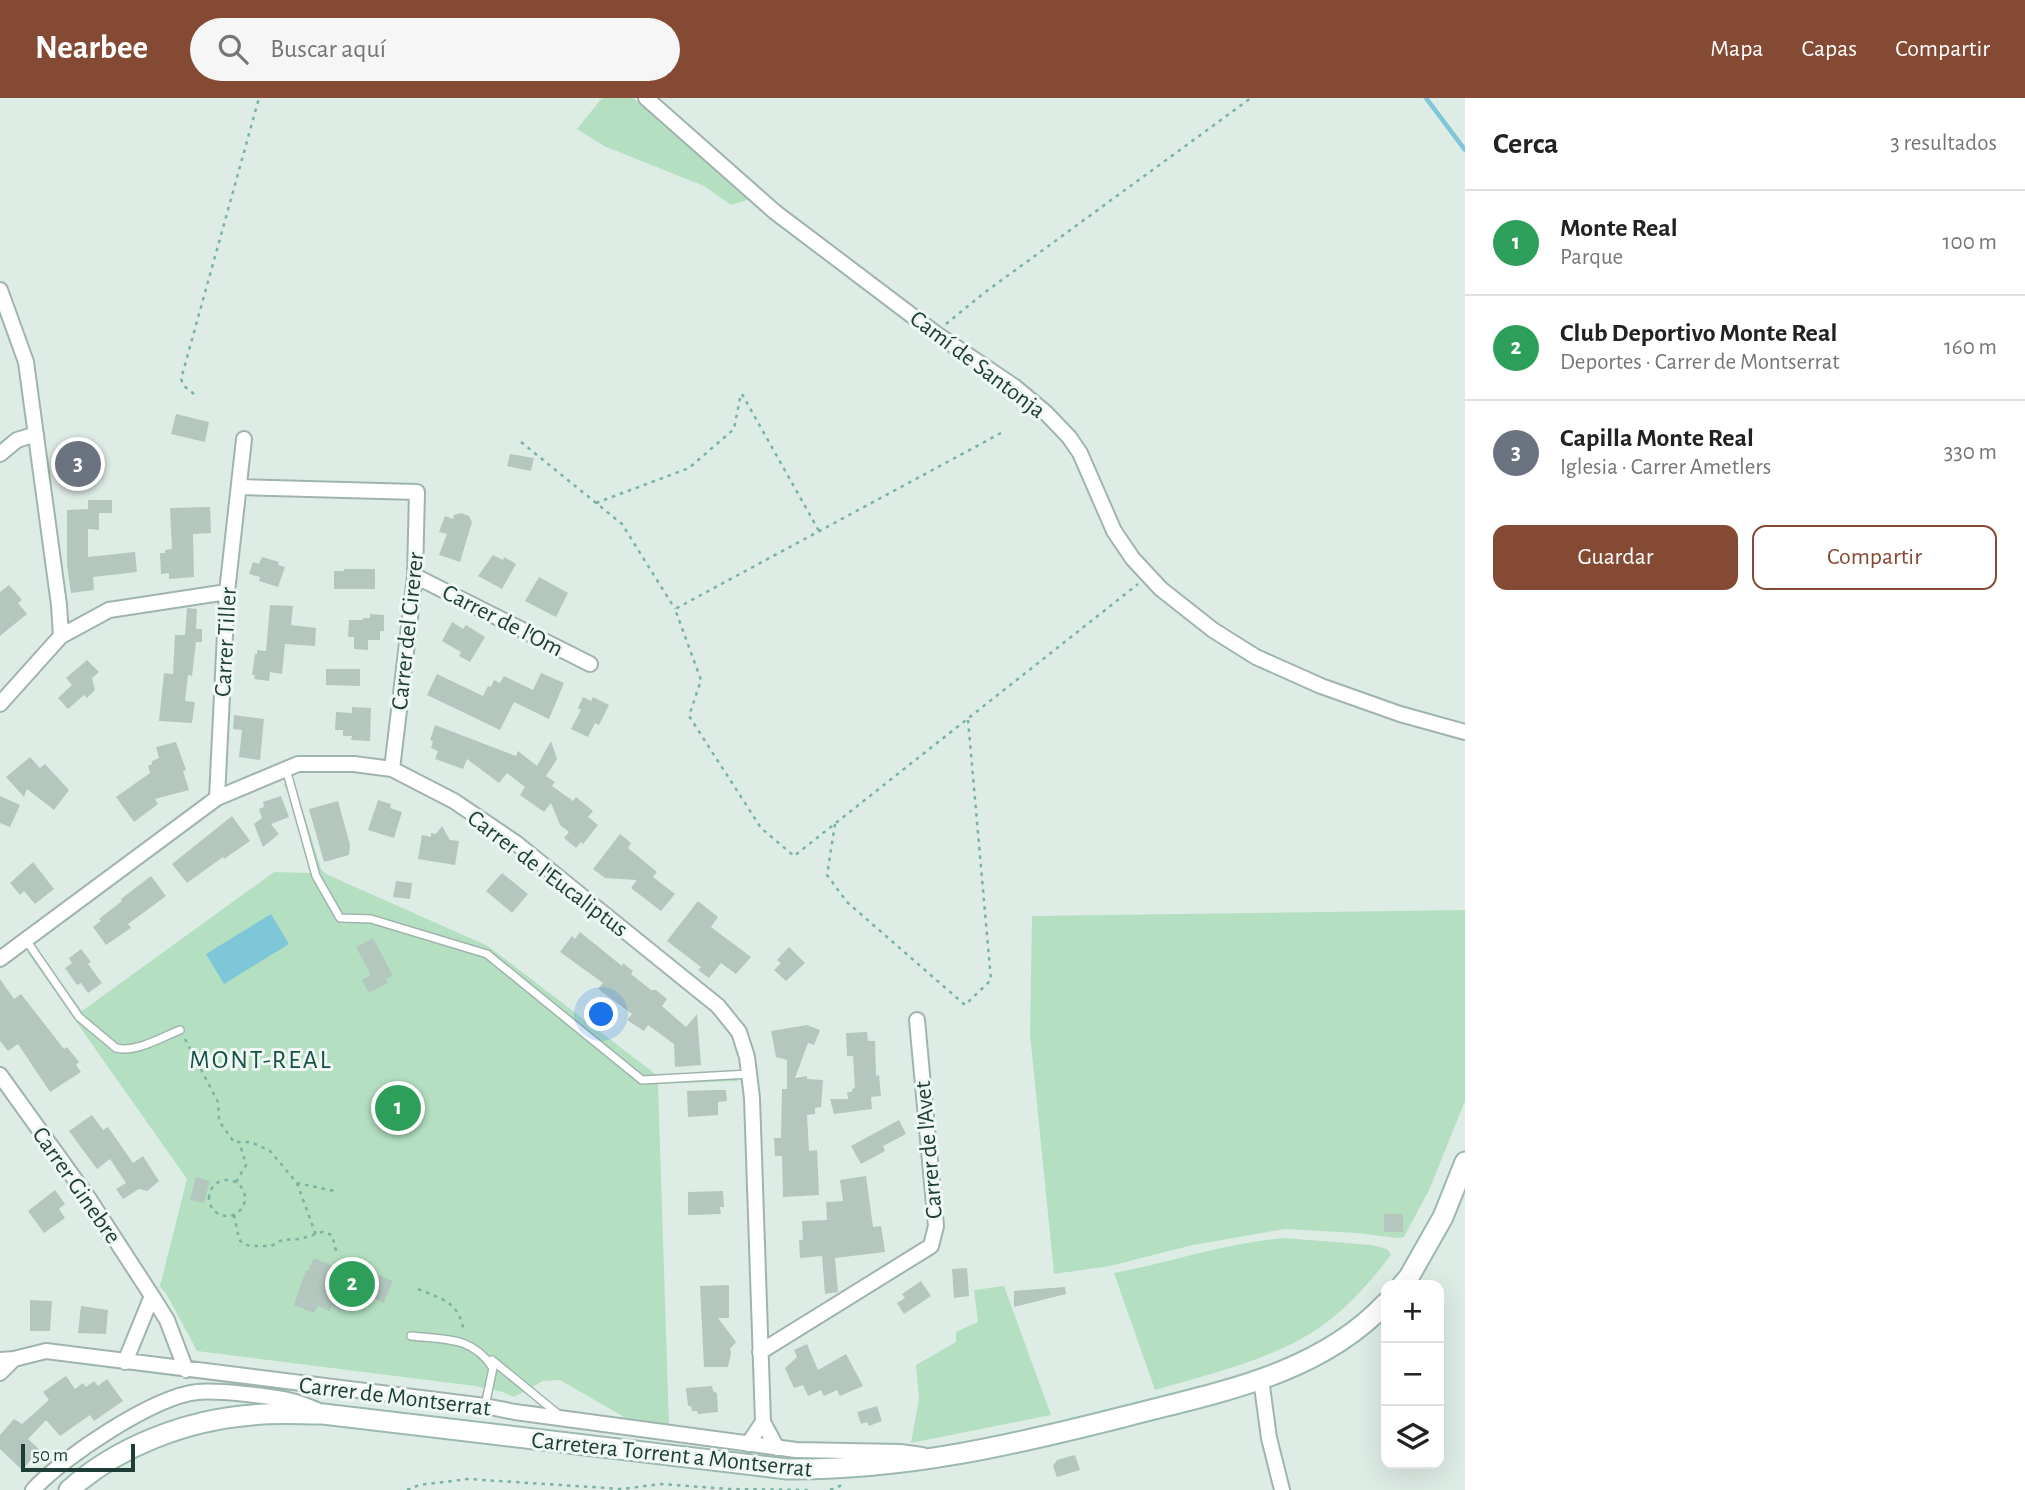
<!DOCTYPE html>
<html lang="es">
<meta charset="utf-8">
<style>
:root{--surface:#fff;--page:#f6f6f6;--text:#222;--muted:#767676;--line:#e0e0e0;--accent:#854a34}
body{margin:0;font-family:"Alegreya Sans",sans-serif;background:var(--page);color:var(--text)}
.controls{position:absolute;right:21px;bottom:21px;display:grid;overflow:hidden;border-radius:14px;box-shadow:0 7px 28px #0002}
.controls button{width:63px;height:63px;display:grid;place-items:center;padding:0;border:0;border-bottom:2px solid var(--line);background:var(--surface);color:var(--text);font:35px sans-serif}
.scale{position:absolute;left:21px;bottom:18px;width:114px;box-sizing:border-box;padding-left:7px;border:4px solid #1d3d36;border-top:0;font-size:19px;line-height:24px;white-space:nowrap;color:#1d3d36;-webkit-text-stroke:5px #eff8f4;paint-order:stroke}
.you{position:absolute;left:602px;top:917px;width:24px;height:24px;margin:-18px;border:5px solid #fff;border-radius:50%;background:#1a73e8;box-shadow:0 0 0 10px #1a73e833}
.badge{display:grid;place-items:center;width:46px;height:46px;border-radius:50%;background:var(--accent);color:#fff;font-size:23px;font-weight:700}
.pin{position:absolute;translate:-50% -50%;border:4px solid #fff;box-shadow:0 2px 7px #0006}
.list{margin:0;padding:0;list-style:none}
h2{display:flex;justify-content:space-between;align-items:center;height:91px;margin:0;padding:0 28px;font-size:30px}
h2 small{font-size:23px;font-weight:400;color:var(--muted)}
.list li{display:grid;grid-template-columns:46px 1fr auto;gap:21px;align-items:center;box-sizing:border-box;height:105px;padding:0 28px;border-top:2px solid var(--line)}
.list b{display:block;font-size:26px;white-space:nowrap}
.list p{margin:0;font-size:23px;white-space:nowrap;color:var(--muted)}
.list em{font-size:23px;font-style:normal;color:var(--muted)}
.actions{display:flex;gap:14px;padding:21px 28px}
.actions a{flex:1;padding:16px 0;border:2px solid var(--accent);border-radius:14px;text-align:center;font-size:24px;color:var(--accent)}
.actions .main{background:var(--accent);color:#fff}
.icon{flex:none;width:38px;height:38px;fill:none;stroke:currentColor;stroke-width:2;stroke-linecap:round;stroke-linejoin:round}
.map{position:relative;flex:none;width:1465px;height:1392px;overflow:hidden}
header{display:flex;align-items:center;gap:42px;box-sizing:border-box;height:98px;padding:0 35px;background:var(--accent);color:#fff}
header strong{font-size:33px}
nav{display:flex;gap:38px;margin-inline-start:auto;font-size:24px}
.search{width:490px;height:63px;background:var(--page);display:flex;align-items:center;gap:18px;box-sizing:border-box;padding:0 24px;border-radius:38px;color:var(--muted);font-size:26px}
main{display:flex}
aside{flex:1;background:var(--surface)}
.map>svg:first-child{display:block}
</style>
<header>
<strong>Nearbee</strong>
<div class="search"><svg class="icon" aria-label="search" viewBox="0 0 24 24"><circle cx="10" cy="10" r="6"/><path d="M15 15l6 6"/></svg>Buscar aquí</div>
<nav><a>Mapa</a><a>Capas</a><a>Compartir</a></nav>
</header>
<main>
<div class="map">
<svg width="1465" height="1392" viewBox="0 0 1465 1392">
<rect width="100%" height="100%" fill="#deece6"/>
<!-- green -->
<path fill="#b4e0c1" d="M602,0H633L751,101L731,107L704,88L604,48L577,31Z
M294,684L321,771L326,776L488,848L658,978L736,975L738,983L658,986L669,1328L655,1337L560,1282L543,1283L514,1299L503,1294L475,1288L197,1253L167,1197L160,1188L187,1081L27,854L35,848L82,913L274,774L310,775L288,694L283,686Z
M1465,812V1003L1430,1090L1404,1139L1398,1140L1356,1135L1285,1131L1193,1147L1110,1168L1054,1176L1030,936L1032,818Z
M1284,1140L1372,1147L1387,1151L1391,1157C1366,1190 1336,1223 1299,1242C1254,1266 1204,1278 1155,1292L1114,1175C1171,1164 1226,1145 1284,1140Z
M1004,1188L1051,1317L911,1345L919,1301L916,1267L956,1244V1234L978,1224L974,1192Z"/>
<!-- water -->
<path fill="#7ec7d8" d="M271,816L289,846L224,886L206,856Z"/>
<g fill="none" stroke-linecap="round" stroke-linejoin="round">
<!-- stream -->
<path stroke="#7ec7d8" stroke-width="4.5" d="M1426,0L1465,52"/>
</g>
<!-- building -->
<path fill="#b3c7bf" d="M176,316L209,324L205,344L171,336Z
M60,351L68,357L99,352L102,371L57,379L53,355Z
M510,356L534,360L531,373L507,368Z
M88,402H112V415H99V432L88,431V459L135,454L137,474L93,479L94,492L71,495L67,467V412L88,411Z
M210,409L211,435L193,436L194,479L169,481V475L161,476L160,455H165V452L172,451L170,410Z
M461,415L469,418L472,424L460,464L439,457L447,436L439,434L445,418L453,421L454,417Z
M493,457L503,462L504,459L516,466L502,491L478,478Z
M262,459L279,464L278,467L285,469L278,489L259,483L260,479L249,476L253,464L259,466Z
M344,471H375V491H334V473H344Z
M539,479L568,495L556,519L525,503Z
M9,487L22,502L18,505L27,516L0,538V494Z
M270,507L293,508L291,527L316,530L315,548L285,546L282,576L270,574L269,583L254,581L255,577H252L255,556H257V552L266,553Z
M187,510L197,511L196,531H202V544H196L192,578L188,577L185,603L195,604L192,625L159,623L164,575L173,576L175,537H185Z
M370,516L384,517V533H380V542H368V552L354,551V539H348L349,522H363V520H370Z
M452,524L463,531L466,527L485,539L470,564L459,558L461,554L442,543Z
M87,562L99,574L92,580L95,592L87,600L84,597L68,611L58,600L72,587L66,580Z
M326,571H360V588L326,587Z
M541,575L564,585L549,621L514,604L500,632L427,597L437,576L483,598L488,588L491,589L494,582L500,585L504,578L533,592Z
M583,599L591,603L593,599L609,607L599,627L595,625L588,639L571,631L581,612L578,610Z
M352,609L371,610L370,643L351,642L352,638H343V632H335L336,614L352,615Z
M234,617L264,621L260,662L239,659L242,632L233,631Z
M435,627L516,658L518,653L537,668L551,643L557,661L546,678L555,684L552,688L573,703L576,699L593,713L588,719L598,727L583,746L581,744L576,750L564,740L569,734L560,727L551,705L544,714L520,697L525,689L507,675L499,685L467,661L463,671L435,661L438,653L431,650L433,643L430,642Z
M176,644L186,672L183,673L189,692L155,701L158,706L134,724L116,699L150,675L148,668L152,666V663L159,660L156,649Z
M30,659L40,670L45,666L69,692L54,712L27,691L24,699L6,679Z
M0,698L20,707L10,729L0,725Z
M281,698L289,719L271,726L279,736L263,749L254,726L262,720L259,711L264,709L263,704Z
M378,702L391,706L390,710L402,714L394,740L368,732Z
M338,703L350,747L349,757L324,764L309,711Z
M232,718L250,743L224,761L223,759L187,785L172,766Z
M442,728L450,742L459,743L455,767L418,761L422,737L431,739V735L436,736Z
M620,736L631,745L628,750L657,774L653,779L675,796L661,813L631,790L637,782L605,780L593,771Z
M33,764L54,791L35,806L24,793L20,797L10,785Z
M502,775L528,796L512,815L486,793Z
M151,778L166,798L128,826L131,830L106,847L93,829L101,823L99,821L122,803L121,801Z
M396,783L412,785L410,801L393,799Z
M698,803L718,819L711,829L751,859L736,876L721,865L709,880L698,872L701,869L667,843Z
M580,834L622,868L623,865L633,873L631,876L651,892H656L667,901L662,908L686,929L697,916L701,967L675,969L674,946L648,927L644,933L627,922L632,916L598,891L603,885L560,854L572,838L575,841Z
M373,840L393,878L386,881L388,885L369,895L362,882L371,877L356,849Z
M789,849L805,865L786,883L774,872L781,865L777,862Z
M81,851L91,864L88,866L102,885L88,895L81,885L77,887L65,870L72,865L69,860Z
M0,881L14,901L21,896L64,951L67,949L79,964L76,967L81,974L50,994L18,946L8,953L0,943Z
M807,927L820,932L814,947L808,945L795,980L807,978V981L823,982L821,1009L815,1010V1016L807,1017L809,1053L817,1052L819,1097L783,1099L782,1058H775L774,1040H781L782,991H787V962L776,959L771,933Z
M867,934L868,943H875L876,978L879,977L881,998L871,999L872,1011L834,1016L830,1001H848L847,994H852V991L855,990L853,958H847L846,935Z
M715,992H726L727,1003L718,1004V1017L688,1019L687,993Z
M92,1017L103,1032L108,1029L133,1065L143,1058L159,1083L147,1093L139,1091L123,1101L116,1091L126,1085L110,1061L97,1071L69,1033Z
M899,1022L906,1036L883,1048L885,1053L861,1066L851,1048Z
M866,1078L873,1129L881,1128L885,1154L835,1160L838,1194L825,1196L822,1158L800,1160L799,1142H803L802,1123L827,1122L826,1104L843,1103L840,1082Z
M196,1079L210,1083L204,1105L190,1102Z
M55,1092L65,1106L59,1111L65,1120L44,1135L28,1113Z
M723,1093L724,1109H720L721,1116L688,1117V1094Z
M1384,1116H1403V1134H1384Z
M314,1160L347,1174L351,1165L393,1183L384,1205L360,1195L357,1201L351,1199L345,1213L332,1208L330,1213L318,1208L314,1215L294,1207L306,1172L308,1173Z
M967,1170L969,1198L954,1200L952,1171Z
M921,1183L931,1198L904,1216L897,1205L905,1200L902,1196Z
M729,1187V1220H718L736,1244L730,1251L731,1255L728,1269H704L700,1188Z
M1065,1189L1066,1196L1014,1209V1193Z
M30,1202L52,1203L50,1233H30Z
M81,1208L108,1212L106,1236L78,1235Z
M807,1246L818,1272L846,1256L863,1288L840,1298L837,1292L824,1298L821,1292L808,1298L803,1287L794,1290L785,1270L797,1259L794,1252Z
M66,1278L75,1291L83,1285L86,1289L94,1283L98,1288L107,1281L123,1303L94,1323L90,1317L60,1338L46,1322L28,1341L40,1352L22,1372L0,1351V1337L14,1321L22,1326L49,1302L43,1294Z
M712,1288L713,1293L717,1295L718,1314L698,1316L697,1313H692L691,1308H688L686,1290Z
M877,1308L882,1323L869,1328L867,1324L861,1326L857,1314Z
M1075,1357L1080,1372L1057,1379L1053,1368L1057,1362Z"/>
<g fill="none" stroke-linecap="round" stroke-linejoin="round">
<defs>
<path id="service" d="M286,671L316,778L340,820L371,821L487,856L642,982L749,976
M26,842L79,919L116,950C136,955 162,939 180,932
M411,1238C446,1242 472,1238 493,1270L485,1308
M492,1262L558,1316"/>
<path id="minor" d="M646,0L775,114L935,235L1015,289L1046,315L1069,339L1080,355L1114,433L1133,461L1161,491L1213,532L1256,559L1321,588L1400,616L1465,634
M0,192L26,264L59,507L61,538
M0,356L17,342L36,336
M239,389L417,394L415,478L392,671
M415,478L590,566
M0,606L61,538L109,512L227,494
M217,700L227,494L244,341
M0,861L217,700L298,666H354L392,671L454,703L516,745L718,908L739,934L747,959L752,1000L763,1324
M0,977L89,1101L152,1198
M760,1254L931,1148L936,1128L917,922
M14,1261L46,1253L485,1308L515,1314L796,1352L900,1354L922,1357
M0,1262L14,1261L0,1275
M125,1264L152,1198L167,1222L186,1272
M1261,1281L1269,1340L1282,1392
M748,1346L763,1324L777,1350
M33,1392C63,1359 153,1299 197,1294C219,1292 270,1298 292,1303C301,1305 309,1309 317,1312"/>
<path id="secondary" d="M1402,1187L1409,1179L1443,1119L1465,1064
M69,1392C118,1348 187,1322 252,1317C276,1314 300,1316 323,1316L787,1371C906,1372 1013,1347 1127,1318C1219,1294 1318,1277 1386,1205"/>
</defs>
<!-- service casing -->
<use href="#service" stroke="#a0b4ae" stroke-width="10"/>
<!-- minor casing -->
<use href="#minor" stroke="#a0b4ae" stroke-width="18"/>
<!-- secondary casing -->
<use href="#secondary" stroke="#9bb9af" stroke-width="23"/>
<!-- path -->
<path stroke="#7ab3a3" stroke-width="2.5" stroke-dasharray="3.5 5" stroke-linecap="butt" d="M946,226L984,195L1251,0
M194,296L184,288L181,281L259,0
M742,296L819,433
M1001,335L675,511L701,582L689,618L761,730L794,758L1138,486
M521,344L622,426L675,511
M596,405L689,370L734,331L741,295
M835,726L827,777L847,804L965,907L991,882L968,622
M185,941L218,1004L219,1023L234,1044H251L270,1053L297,1085L335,1093
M209 1100a18 18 0 1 1 36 0a18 18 0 1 1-36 0Z
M236,1084L246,1067L239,1043
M297,1085L316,1137
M234,1117L239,1141L242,1145L250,1148H271L282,1142L300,1141L322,1134L332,1137L337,1156
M418,1191C444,1202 459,1204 464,1234
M407,1392L419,1387L468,1381L622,1391L661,1386L729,1391L809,1392
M830,1392L842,1387"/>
<!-- service -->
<use href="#service" stroke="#fff" stroke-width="7"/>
<!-- minor -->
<use href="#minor" stroke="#fff" stroke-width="14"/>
<!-- secondary -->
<use href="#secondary" stroke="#fff" stroke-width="19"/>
</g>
<g text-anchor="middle" stroke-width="6" stroke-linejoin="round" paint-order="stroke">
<!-- street labels -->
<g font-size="24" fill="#1d3d36" stroke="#eff8f4">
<text transform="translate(978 266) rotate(37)" y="8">Camí de Santonja</text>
<text transform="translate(503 522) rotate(27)" y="8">Carrer de l'Om</text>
<text transform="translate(407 533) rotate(-84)" y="8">Carrer del Cirerer</text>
<text transform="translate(225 544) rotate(-87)" y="8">Carrer Tiller</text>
<text transform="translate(548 775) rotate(37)" y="8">Carrer de l'Eucaliptus</text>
<text transform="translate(928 1052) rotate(-95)" y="8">Carrer de l'Avet</text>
<text transform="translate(77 1087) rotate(55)" y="8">Carrer Ginebre</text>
<text transform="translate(395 1298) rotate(7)" y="8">Carrer de Montserrat</text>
<text transform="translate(672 1356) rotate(6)" y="8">Carretera Torrent a Montserrat</text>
</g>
<!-- neighbourhood labels -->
<g font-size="26" letter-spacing="2" fill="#175245" stroke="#eff8f4">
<text x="261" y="970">MONT-REAL</text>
</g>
</g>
</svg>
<div class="controls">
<button>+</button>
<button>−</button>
<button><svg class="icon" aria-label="layers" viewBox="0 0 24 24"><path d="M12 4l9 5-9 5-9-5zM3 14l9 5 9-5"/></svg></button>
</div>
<div class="scale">50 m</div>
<div class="you"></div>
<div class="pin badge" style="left:398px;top:1010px;background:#2e9e5b">1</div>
<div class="pin badge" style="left:352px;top:1186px;background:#2e9e5b">2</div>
<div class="pin badge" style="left:78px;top:366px;background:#6b7280">3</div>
</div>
<aside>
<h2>Cerca<small>3 resultados</small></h2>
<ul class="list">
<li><span class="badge" style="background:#2e9e5b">1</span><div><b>Monte Real</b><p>Parque</p></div><em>100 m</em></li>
<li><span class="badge" style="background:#2e9e5b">2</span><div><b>Club Deportivo Monte Real</b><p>Deportes · Carrer de Montserrat</p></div><em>160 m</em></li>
<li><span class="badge" style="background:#6b7280">3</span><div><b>Capilla Monte Real</b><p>Iglesia · Carrer Ametlers</p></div><em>330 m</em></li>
</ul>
<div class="actions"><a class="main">Guardar</a><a>Compartir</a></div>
</aside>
</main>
